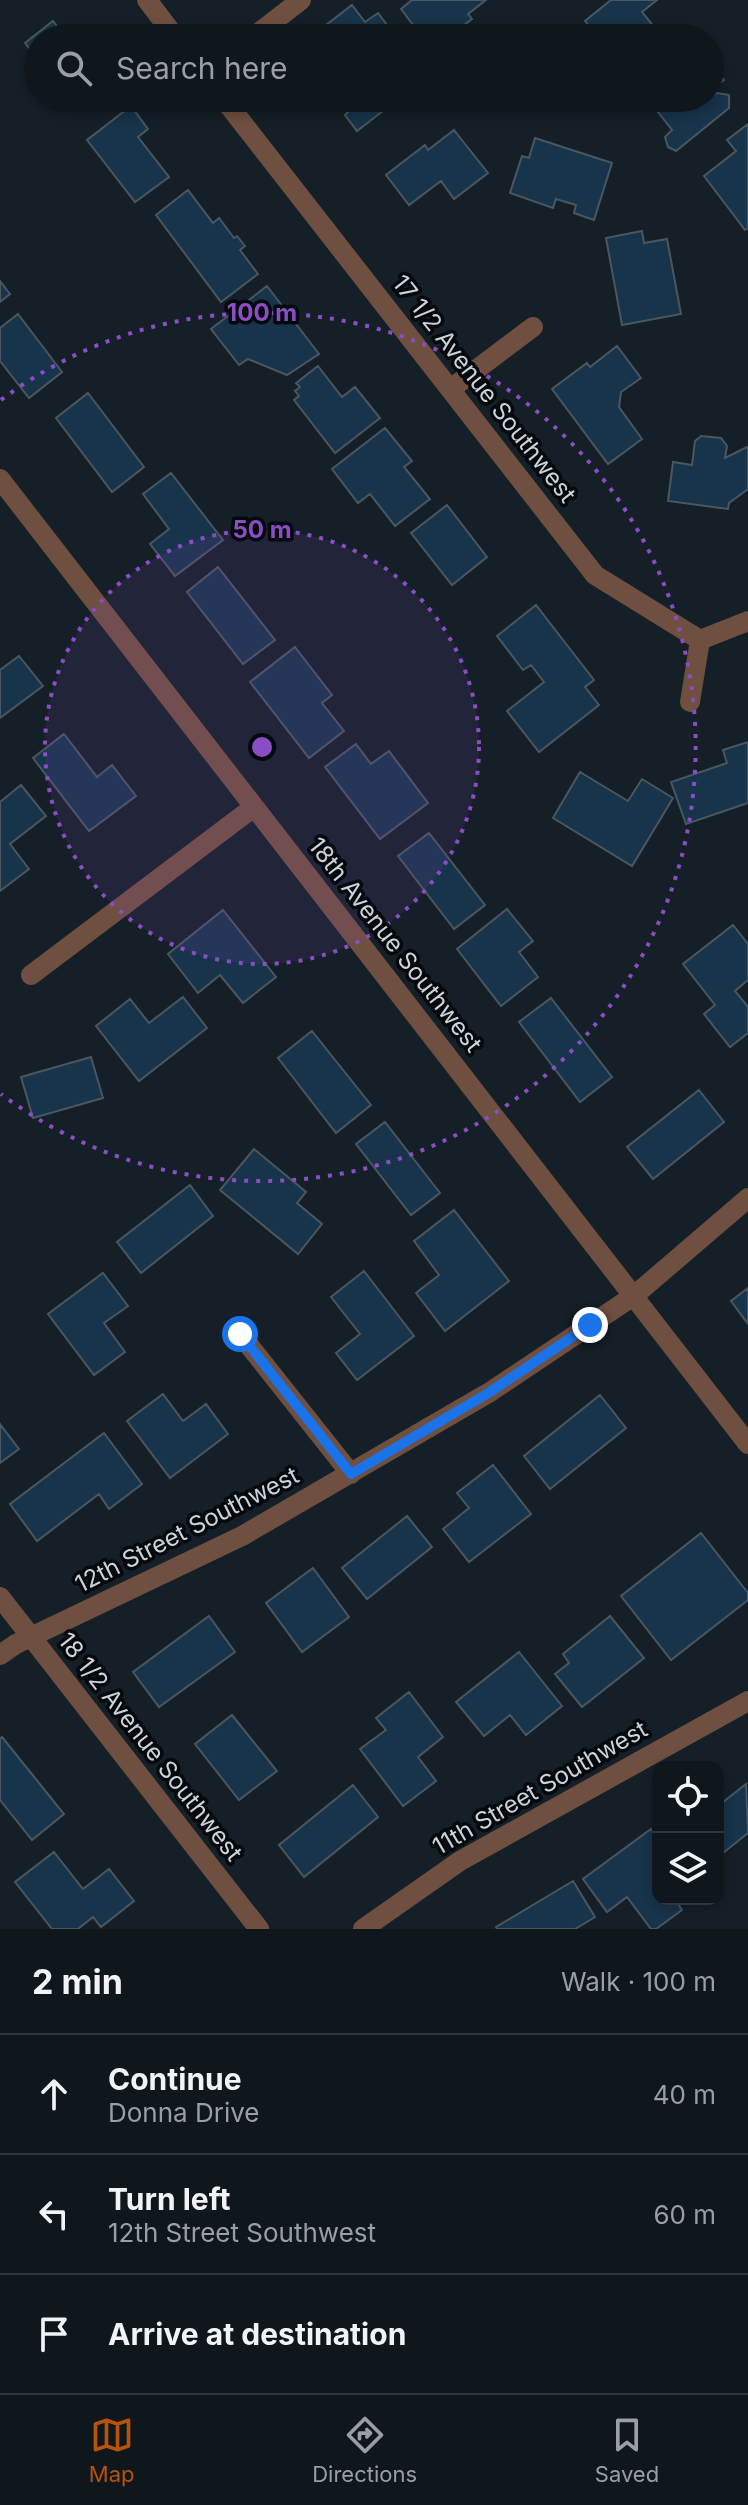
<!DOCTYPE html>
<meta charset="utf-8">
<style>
:root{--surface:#0f171d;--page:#182026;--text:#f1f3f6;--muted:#9b9fa4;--line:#2f363b;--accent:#b45309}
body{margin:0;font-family:Inter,sans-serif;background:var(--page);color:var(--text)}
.controls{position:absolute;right:24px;bottom:24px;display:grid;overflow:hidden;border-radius:16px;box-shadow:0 4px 12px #0003}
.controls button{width:72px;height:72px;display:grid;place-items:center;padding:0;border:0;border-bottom:2px solid var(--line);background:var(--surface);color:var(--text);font:40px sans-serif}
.stop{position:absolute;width:24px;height:24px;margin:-18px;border:6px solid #1a73e8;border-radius:50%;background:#fff}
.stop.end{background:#1a73e8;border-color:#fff;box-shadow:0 2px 8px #0008}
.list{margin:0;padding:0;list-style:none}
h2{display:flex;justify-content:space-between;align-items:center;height:104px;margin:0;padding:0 32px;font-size:34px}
h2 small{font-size:26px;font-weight:400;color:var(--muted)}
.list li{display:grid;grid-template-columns:52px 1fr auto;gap:24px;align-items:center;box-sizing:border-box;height:120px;padding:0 32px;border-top:2px solid var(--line)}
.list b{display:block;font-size:30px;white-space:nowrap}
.list p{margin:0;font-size:26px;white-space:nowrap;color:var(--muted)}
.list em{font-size:26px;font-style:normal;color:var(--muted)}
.icon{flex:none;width:44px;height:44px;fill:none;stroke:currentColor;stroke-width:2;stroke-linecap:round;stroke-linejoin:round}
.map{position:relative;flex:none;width:748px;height:1929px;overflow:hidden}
.search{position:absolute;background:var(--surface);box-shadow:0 4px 12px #0003;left:24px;right:24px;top:24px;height:88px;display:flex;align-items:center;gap:20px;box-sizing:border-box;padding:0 28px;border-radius:44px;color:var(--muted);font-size:30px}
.sheet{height:464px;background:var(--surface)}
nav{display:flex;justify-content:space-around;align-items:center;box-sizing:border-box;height:112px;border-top:2px solid var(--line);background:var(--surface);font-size:22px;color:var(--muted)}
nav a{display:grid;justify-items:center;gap:4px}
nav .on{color:var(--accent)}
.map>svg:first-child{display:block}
</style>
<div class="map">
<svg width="748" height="1929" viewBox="0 0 748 1929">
<rect width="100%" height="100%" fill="#141f27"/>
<!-- building -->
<path fill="#17344a" stroke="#4a5660" stroke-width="2" d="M412,0H486L468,14L472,19L447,38H423L401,9Z
M611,0H657L642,12L663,38H598L585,21Z
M352,5L365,22L378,13L397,38H321L317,32Z
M53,21L65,37L74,30L80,38H38V60L25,43Z
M710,62L724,80L710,90L714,95L717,93L729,95V108L676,151L668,147L665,137L672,130L647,98H710Z
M339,98H395L397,100L357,131L345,115L349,111Z
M131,106L148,129L138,137L169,177L135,202L87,140Z
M748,124V228L745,230L704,176L736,151L727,140Z
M454,130L488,173L454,199L441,181L409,205L386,175L425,145L428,150Z
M535,138L612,163L594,220L574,213L576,205L556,199L553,208L510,193L522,156L529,158Z
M188,190L213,223L219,218L234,238L237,236L245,246L240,250L258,274L221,302L156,215Z
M642,231L644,243L667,239L681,314L622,325L606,238Z
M0,281L10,294L0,302Z
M267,286L319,354L287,375L248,359L239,365L211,329Z
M18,314L62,372L29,398L0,361V328Z
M617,346L641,378L621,392L619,407L642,439L608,464L552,389L587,363L590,367Z
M318,366L342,397L355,387L380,418L335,453L294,400L299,396L295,391L300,387L296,383Z
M88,393L144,467L112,492L56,418Z
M385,428L412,461L404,467L430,499L395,526L370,494L358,503L332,469Z
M701,436L721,438L727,446L725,458L747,447L748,448V489L729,503L728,509L668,501L673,462L692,465L695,441Z
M171,473L223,540L175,576L150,544L169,529L143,494Z
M447,505L487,557L452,585L411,533Z
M218,567L275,640L243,664L187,592Z
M536,605L594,680L585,687L599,705L539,752L507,711L544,682L531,665L523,670L497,636Z
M295,647L332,695L322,703L344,731L309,758L250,682Z
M19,656L43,686L0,718V670Z
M64,734L97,777L112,765L136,796L89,831L33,758Z
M748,742V803L686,824L671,782L727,763L723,750Z
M356,744L371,764L389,751L428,803L380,839L325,767Z
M580,772L628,801L642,779L673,798L632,866L553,818Z
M21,785L46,816L10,844L29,869L0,891V802Z
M429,833L485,905L454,929L398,856Z
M507,909L533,941L519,952L538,977L501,1006L457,949Z
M223,910L276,977L243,1003L220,975L198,993L168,954Z
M733,925L748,944V980L735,991L748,1007V1033L730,1047L704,1014L715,1005L683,964Z
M183,997L207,1028L139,1081L96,1026L130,999L149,1023Z
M551,998L612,1077L580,1102L519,1022Z
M312,1031L371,1105L336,1133L278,1058Z
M91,1057L103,1098L33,1118L21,1077Z
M699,1090L724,1122L653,1179L627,1147Z
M385,1122L440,1193L411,1215L356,1144Z
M254,1149L306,1192L297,1203L322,1224L298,1254L220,1190Z
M190,1185L213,1216L141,1273L117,1242Z
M454,1210L509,1281L445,1331L416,1293L439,1275L414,1241Z
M364,1271L414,1336L357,1380L336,1353L360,1334L331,1297Z
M103,1273L128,1306L104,1323L125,1352L94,1375L48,1314Z
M748,1288V1324L731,1301Z
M163,1394L183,1421L206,1404L228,1434L170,1478L127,1421Z
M600,1395L626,1428L550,1489L524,1456Z
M0,1424L19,1449L0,1463Z
M104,1433L142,1484L109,1509L99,1494L37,1541L10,1504Z
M493,1465L531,1514L469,1562L443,1529L469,1508L457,1493Z
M407,1516L432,1547L367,1599L342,1568Z
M701,1533L748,1593V1600L671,1660L621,1596Z
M313,1568L349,1617L302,1652L266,1603Z
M209,1616L235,1652L159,1707L133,1672Z
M610,1616L644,1658L582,1707L555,1674L569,1663L563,1654Z
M519,1652L562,1706L526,1735L510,1715L484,1736L456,1702Z
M409,1692L443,1737L418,1757L436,1781L403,1806L360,1749L386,1730L376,1718Z
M232,1715L277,1771L239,1800L195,1744Z
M2,1737L64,1814L32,1840L0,1800V1739Z
M746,1784L748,1833L718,1857V1806Z
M353,1785L378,1817L304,1877L279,1845Z
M651,1829L658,1838V1899H675L682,1910L656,1929H651L627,1897L607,1912L583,1879Z
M54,1852L83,1889L109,1869L134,1901L101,1927L93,1917L78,1929H52L15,1882Z
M573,1881L595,1917L575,1929H497L496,1927Z"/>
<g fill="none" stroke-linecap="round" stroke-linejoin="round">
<!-- minor -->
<path stroke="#6f4f3f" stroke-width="20" d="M147,0L176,38
M252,38L301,0
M223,98L595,575L700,640L748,621
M452,388L533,327
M0,479L748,1444
M690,702L700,640
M31,975L254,807
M240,1334L351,1474
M0,1597L259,1929
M0,1655L16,1644L242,1536L490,1392L635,1295L748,1198
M363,1929L460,1861L748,1701"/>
</g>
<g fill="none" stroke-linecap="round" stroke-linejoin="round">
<!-- route -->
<path stroke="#1a73e8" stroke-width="10" d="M240,1334L351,1474L490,1392L590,1325"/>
</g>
<!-- distance rings -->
<circle cx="262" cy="747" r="217" fill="#8b4dc4" fill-opacity=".12"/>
<g fill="none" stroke="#8b4dc4" stroke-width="4" stroke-dasharray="4 8">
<circle cx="262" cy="747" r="217"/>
<path d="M1 400A434 434 0 1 1 1 1094"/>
</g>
<g text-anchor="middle" stroke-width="7" stroke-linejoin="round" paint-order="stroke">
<!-- street labels -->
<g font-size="24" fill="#ccd3d9" stroke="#05080c">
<text transform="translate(484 389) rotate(52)" y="8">17 1/2 Avenue Southwest</text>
<text transform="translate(395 945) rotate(52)" y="8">18th Avenue Southwest</text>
<text transform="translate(187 1530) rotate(-27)" y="8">12th Street Southwest</text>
<text transform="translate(150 1747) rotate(52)" y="8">18 1/2 Avenue Southwest</text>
<text transform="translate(540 1788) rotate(-30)" y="8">11th Street Southwest</text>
</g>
</g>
<circle cx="262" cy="747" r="12" fill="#8b4dc4" stroke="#05080c" stroke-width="4"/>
<g font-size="24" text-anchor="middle" font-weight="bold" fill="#8b4dc4" stroke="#05080c" stroke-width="7" stroke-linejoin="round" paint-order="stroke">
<text x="262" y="321">100 m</text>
<text x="262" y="538">50 m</text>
</g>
</svg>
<div class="controls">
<button><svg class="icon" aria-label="locate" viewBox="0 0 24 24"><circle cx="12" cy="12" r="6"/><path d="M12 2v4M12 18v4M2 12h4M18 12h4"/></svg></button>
<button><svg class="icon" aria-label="layers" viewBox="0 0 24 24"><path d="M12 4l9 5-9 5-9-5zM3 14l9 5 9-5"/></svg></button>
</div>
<div class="stop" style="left:240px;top:1334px"></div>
<div class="stop end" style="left:590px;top:1325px"></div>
<div class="search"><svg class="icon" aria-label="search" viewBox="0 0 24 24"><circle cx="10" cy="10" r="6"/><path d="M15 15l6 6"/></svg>Search here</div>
</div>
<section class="sheet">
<h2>2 min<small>Walk · 100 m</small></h2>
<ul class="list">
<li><svg class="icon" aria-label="ahead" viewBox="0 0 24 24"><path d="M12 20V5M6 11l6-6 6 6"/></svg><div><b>Continue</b><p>Donna Drive</p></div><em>40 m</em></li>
<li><svg class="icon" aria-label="left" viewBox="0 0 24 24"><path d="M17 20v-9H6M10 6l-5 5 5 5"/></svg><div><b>Turn left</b><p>12th Street Southwest</p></div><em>60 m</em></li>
<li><svg class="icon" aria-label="arrive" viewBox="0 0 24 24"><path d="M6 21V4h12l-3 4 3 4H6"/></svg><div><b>Arrive at destination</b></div></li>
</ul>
</section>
<nav>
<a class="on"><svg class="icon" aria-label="map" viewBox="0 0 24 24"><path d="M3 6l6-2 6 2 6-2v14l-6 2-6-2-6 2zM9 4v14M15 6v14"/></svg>Map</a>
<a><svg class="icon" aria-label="directions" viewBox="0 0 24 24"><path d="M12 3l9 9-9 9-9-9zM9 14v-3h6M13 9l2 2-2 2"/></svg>Directions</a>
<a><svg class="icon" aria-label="saved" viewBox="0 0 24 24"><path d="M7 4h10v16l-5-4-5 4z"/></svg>Saved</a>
</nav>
